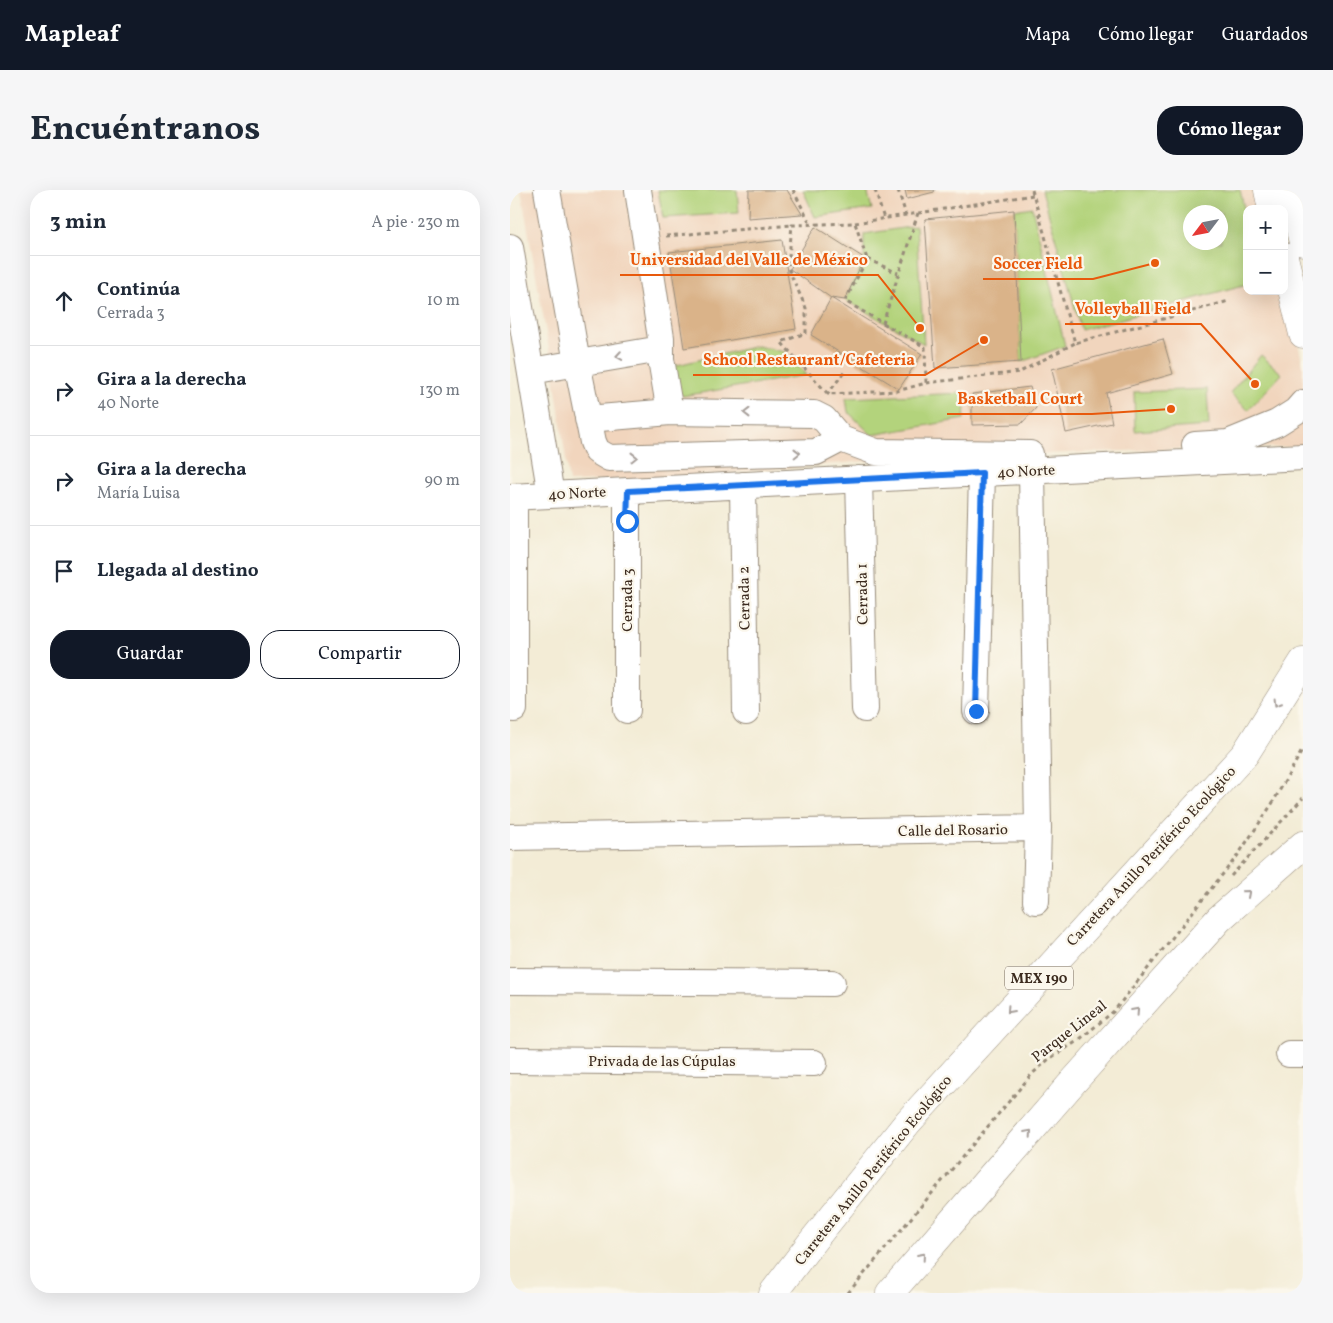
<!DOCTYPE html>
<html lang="es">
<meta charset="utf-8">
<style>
:root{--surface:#fff;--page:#f6f6f7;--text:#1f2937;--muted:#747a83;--line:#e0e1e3;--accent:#111827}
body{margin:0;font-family:Vollkorn,serif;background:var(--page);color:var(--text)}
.controls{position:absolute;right:15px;top:15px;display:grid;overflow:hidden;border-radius:10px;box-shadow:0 5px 20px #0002}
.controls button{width:45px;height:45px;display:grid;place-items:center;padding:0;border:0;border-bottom:1px solid var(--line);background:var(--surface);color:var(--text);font:25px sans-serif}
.compass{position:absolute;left:673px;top:15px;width:45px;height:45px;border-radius:50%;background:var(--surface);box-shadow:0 5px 20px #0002;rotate:238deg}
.stop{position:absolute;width:15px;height:15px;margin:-11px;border:4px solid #1a73e8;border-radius:50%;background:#fff}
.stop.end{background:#1a73e8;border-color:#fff;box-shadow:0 1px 5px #0008}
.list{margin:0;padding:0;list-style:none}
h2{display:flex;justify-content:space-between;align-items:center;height:65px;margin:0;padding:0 20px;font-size:21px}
h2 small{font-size:16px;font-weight:400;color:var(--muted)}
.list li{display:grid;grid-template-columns:32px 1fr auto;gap:15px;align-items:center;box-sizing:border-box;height:90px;padding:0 20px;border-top:1px solid var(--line)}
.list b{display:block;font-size:19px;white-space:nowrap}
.list p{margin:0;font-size:16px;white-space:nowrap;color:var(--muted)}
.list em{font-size:16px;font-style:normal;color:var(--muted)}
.actions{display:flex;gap:10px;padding:15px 20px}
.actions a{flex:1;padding:11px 0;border:1px solid var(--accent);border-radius:20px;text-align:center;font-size:18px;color:var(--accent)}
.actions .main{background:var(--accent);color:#fff}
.icon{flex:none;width:28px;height:28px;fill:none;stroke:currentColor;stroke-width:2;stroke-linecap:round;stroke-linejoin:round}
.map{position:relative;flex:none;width:793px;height:1103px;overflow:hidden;border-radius:20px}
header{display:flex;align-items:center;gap:30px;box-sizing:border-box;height:70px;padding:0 25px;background:var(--accent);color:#fff}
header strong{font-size:24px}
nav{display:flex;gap:28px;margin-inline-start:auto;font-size:18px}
.intro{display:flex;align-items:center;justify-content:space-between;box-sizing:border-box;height:120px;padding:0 30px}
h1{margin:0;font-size:35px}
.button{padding:12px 22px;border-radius:20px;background:var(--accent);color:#fff;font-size:18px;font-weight:700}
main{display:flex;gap:30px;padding:0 30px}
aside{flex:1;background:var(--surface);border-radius:20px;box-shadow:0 5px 20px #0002}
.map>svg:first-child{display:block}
</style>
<header>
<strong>Mapleaf</strong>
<nav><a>Mapa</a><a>Cómo llegar</a><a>Guardados</a></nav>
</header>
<div class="intro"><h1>Encuéntranos</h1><a class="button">Cómo llegar</a></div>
<main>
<aside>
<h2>3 min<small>A pie · 230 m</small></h2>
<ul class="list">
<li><svg class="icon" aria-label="ahead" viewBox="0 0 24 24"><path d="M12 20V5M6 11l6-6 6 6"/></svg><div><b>Continúa</b><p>Cerrada 3</p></div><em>10 m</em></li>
<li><svg class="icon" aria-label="right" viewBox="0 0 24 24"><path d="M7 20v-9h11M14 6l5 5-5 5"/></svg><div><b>Gira a la derecha</b><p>40 Norte</p></div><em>130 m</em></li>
<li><svg class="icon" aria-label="right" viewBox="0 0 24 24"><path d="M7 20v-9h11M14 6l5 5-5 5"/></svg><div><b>Gira a la derecha</b><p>María Luisa</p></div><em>90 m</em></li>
<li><svg class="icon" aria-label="arrive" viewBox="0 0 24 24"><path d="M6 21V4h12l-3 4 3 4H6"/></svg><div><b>Llegada al destino</b></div></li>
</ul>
<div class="actions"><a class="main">Guardar</a><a>Compartir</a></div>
</aside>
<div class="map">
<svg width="793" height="1103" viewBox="0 0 793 1103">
<rect width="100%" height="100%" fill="#fbf7ec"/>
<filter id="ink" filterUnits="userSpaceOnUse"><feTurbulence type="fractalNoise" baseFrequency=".02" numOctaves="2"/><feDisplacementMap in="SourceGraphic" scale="10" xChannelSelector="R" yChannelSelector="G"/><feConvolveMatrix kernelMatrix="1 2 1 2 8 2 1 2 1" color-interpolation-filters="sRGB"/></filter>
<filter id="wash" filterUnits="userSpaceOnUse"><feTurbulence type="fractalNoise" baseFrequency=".0096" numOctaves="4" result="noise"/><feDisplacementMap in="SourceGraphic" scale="20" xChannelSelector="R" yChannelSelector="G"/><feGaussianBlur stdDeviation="1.12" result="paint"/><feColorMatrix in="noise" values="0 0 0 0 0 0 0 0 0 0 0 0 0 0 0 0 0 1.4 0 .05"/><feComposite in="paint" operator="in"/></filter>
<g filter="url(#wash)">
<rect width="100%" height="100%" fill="#f3ecd6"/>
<!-- built -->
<path fill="#f1d5bd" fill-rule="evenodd" d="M11,0H752L756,19H737V101H774V91L793,176V257L663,259L369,270L148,289L59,292L46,199ZM681,22H711V52H681Z"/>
<!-- green -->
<path fill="#b3d37b" stroke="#777e4c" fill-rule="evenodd" d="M148,0H227L229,23L153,28Z
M293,0H357L362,19L305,27Z
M532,0H730L737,31V94L571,140ZM681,22H711V52H681Z
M522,17L555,156L511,172L504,20Z
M406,36L414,154L335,110L354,68V44Z
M247,156L275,162L296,185L173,206L163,196L159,177Z
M751,165L772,184L738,220L720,203Z
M697,199L699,236L625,241L624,202Z
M456,203L454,229L362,245L338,222L336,208Z"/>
<g id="blocks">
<!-- building -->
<path fill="#dab389" d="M239,0H277L292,24L238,28Z
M395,0H425L424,2L397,9Z
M504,20L511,172L425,178L415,29Z
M305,37L354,68L335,110L321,108L280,79Z
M272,50L286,139L174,158L159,62Z
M321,108L412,164L389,199L301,145Z
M653,149L663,184L596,203L602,233L556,243L542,179Z
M520,197L526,218L511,234L462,235V204Z"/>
</g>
</g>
<g filter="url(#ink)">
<use href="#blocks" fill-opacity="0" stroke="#978b7a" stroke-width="1"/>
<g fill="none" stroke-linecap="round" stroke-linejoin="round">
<defs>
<path id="minor" d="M37,0L67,173L83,252L87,261L99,268L306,262L331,249L314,229L304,224L160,222L78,229
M128,0L151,148V169L160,222
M0,57L41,305
M21,181L151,159
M331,249L366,262L520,264L522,281L528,638L526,711
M685,255L718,253L767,233L786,221L793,213
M349,289L355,519
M233,295L236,522
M0,307L793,267
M4,519V307
M117,520V301
M466,521L472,283
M0,647L528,638
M0,791L322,793
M779,864H793
M0,870L304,873"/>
<path id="major" d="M758,0L762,19
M780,0L793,52
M774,67L793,144"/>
<path id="highway" d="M263,1103L301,1053L398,932L735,564L793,472
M380,1103L563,892L709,729L793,655"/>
</defs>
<!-- minor casing -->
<use href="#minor" stroke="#978b7a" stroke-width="28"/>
<!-- major casing -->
<use href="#major" stroke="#978b7a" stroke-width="29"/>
<!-- highway casing -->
<use href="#highway" stroke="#978b7a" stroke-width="29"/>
<!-- path -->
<path stroke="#978b7a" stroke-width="3" stroke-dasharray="4 4" stroke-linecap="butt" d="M283,0L301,35
M365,0L374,29
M388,0L396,25
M522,0L565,153L719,111
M408,23L373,133L335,111L357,69L345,33L282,35L278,78L296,118V143L271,152L318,204L387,201L416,193L510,182L565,153
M345,33L523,5
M156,46L282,35
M357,69L388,83
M373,133L415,157L416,193
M317,205L335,181
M721,686L793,608
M338,1103L522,884L539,869L569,850"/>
<!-- minor -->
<use href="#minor" stroke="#fff" stroke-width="26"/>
<!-- major -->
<use href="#major" stroke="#fff" stroke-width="28"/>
<!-- highway -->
<use href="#highway" stroke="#fff" stroke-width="28"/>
<!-- path-bridge -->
<path stroke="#978b7a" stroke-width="3" stroke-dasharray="4 4" stroke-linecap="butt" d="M570,849L604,821L728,665L762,614L793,559"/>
</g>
<!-- one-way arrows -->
<defs><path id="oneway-chevron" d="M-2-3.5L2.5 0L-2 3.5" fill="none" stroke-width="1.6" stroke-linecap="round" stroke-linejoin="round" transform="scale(1.25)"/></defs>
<g stroke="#a79f9a">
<use href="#oneway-chevron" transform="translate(109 166) rotate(171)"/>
<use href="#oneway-chevron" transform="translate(237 223) rotate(-180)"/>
<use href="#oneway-chevron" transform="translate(287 263) rotate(-1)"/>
<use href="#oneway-chevron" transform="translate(124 267) rotate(-1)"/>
<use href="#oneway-chevron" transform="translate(767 513) rotate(122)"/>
<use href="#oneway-chevron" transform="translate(737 703) rotate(-41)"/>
<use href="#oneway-chevron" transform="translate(500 820) rotate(132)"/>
<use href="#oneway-chevron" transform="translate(626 821) rotate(-48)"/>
<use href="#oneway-chevron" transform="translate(519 943) rotate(-49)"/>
<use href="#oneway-chevron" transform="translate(412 1066) rotate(-49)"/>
</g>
</g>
<g fill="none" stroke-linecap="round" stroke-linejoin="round" filter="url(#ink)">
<!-- route -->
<path stroke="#1a73e8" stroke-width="6" d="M117,331L118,301L472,283L466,521"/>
</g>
<g text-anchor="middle" stroke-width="4.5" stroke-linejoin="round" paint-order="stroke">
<!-- shield labels -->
<rect fill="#fbf7ec" stroke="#75685c" stroke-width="1" x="495" y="776.5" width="68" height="23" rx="4"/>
<g font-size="14" font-weight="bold" fill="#3b2a1e">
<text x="529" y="793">MEX 190</text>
</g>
<!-- street labels -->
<g font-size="15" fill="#3b2a1e" stroke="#fbf7ec">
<text transform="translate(516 281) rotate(-3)" y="5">40 Norte</text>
<text transform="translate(67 303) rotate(-3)" y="5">40 Norte</text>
<text transform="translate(352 404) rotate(-91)" y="5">Cerrada 1</text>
<text transform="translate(234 408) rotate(-91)" y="5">Cerrada 2</text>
<text transform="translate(117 410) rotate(-90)" y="5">Cerrada 3</text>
<text transform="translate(443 640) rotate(-1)" y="5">Calle del Rosario</text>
<text transform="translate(641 666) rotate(-47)" y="5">Carretera Anillo Periférico Ecológico</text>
<text transform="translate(559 841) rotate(-38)" y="5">Parque Lineal</text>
<text x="152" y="876">Privada de las Cúpulas</text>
<text transform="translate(363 980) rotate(-51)" y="5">Carretera Anillo Periférico Ecológico</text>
</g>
</g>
<!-- callouts -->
<path fill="none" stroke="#e8590c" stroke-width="2" d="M410 138L368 85H110M645 73L583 89H473M745 194L691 134H555M474 150L415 185H183M661 219L582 224H437"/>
<g fill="#e8590c" stroke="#fbf7ec" stroke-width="2">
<circle cx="410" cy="138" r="5"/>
<circle cx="645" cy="73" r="5"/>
<circle cx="745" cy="194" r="5"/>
<circle cx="474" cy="150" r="5"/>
<circle cx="661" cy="219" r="5"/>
</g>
<g font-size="16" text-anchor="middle" font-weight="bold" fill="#e8590c" stroke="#fbf7ec" stroke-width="4.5" stroke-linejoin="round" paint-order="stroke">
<text x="239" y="75">Universidad del Valle de México</text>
<text x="528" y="79">Soccer Field</text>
<text x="623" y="124">Volleyball Field</text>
<text x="299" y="175">School Restaurant/Cafeteria</text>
<text x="510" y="214">Basketball Court</text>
</g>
</svg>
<div class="controls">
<button>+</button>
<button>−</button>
</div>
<svg class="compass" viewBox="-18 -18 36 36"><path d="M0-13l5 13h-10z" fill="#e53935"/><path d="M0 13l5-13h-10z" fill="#747a83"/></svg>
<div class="stop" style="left:117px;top:331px"></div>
<div class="stop end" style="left:466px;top:521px"></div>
</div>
</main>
